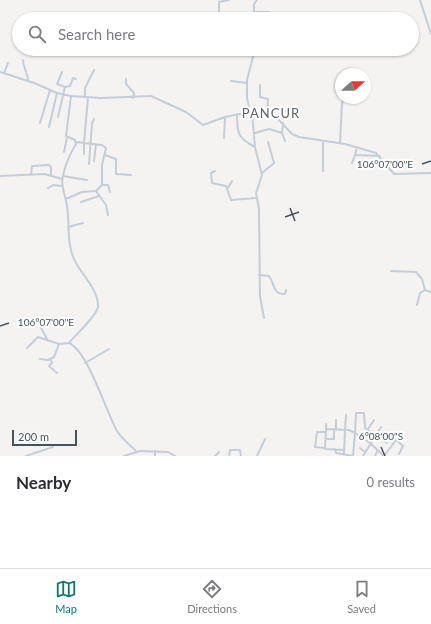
<!DOCTYPE html>
<meta charset="utf-8">
<style>
:root{--surface:#fff;--page:#f7f7f7;--text:#2b2b33;--muted:#7c7c81;--line:#e1e1e2;--accent:#0f766e}
body{margin:0;font-family:Lato,sans-serif;background:var(--page);color:var(--text)}
.compass{position:absolute;left:335px;top:68px;width:36px;height:36px;border-radius:50%;background:var(--surface);box-shadow:0 1px 3px #0004;rotate:69deg}
.scale{position:absolute;left:12px;bottom:10px;width:65px;box-sizing:border-box;padding-left:4px;border:2px solid #475363;border-top:0;font-size:11px;line-height:14px;white-space:nowrap;color:#475363;-webkit-text-stroke:3px #fff;paint-order:stroke}
.list{margin:0;padding:0;list-style:none}
h2{display:flex;justify-content:space-between;align-items:center;height:52px;margin:0;padding:0 16px;font-size:17px}
h2 small{font-size:13px;font-weight:400;color:var(--muted)}
.icon{flex:none;width:22px;height:22px;fill:none;stroke:currentColor;stroke-width:2;stroke-linecap:round;stroke-linejoin:round}
.map{position:relative;flex:none;width:431px;height:456px;overflow:hidden}
.search{position:absolute;background:var(--surface);box-shadow:0 1px 3px #0004;left:12px;right:12px;top:12px;height:44px;display:flex;align-items:center;gap:10px;box-sizing:border-box;padding:0 14px;border-radius:22px;color:var(--muted);font-size:15px}
.sheet{height:112px;background:var(--surface)}
nav{display:flex;justify-content:space-around;align-items:center;box-sizing:border-box;height:56px;border-top:1px solid var(--line);background:var(--surface);font-size:11px;color:var(--muted)}
nav a{display:grid;justify-items:center;gap:2px}
nav .on{color:var(--accent)}
.map>svg:first-child{display:block}
</style>
<div class="map">
<svg width="431" height="456" viewBox="0 0 431 456">
<rect width="100%" height="100%" fill="#f5f3f2"/>
<g fill="none" stroke-linecap="round" stroke-linejoin="round">
<!-- minor -->
<path stroke="#c5cdd8" stroke-width="2" d="M420,0L431,34
M254,12H269L271,19
M219,19V2L229,0
M221,19L254,15
M254,19V4L257,0
M23,60C23,68 28,72 28,81
M0,72L34,83L57,93L71,96L101,98L151,96L186,112L203,125L225,117L250,112L267,114L277,118L292,134L299,137L345,144L376,153L394,174L431,173
M62,72L57,84L65,87
M4,73L8,63
M126,79V84L134,93L133,98
M231,81L247,83
M260,85V97L268,99L267,114
M71,96L66,136L75,140L76,144
M85,97V88L94,70
M88,97L84,143L102,145L106,148L102,165V185L96,191L106,205L108,215
M250,112L247,98V80L255,49
M252,112L255,147L262,175L256,193L259,209L260,296L264,318
M237,115C237,134 238,138 255,147
M58,117L65,87L70,86L73,78L76,79
M40,123L50,90
M283,123L282,133L285,141
M49,127L57,93
M255,133L269,129L282,133
M224,138L225,117
M340,143L342,102L346,99L356,100
M357,147L355,155L380,156
M64,152L67,137
M105,155L116,159V174L131,175
M94,161L96,144
M352,163L355,155
M89,164L92,123L94,119
M215,171L211,173L212,183L226,186L231,200L256,198
M323,171V142
M262,173L274,163L268,142
M31,175L32,166L49,165L51,167V176
M0,176L45,174L62,179
M63,176L87,180
M102,185H108L110,192
M48,188L53,185L62,186
M228,188L232,181
M66,199L82,192L96,191
M81,202L99,196
M68,227L83,223
M391,271L416,272L422,279L425,290L431,292
M259,275L269,276C275,284 272,294 285,294L286,290
M417,305L420,293L425,290
M38,322L47,339
M69,343C76,334 96,317 98,307C99,291 83,276 76,263C66,245 70,226 67,206C66,197 60,186 63,176C65,165 71,152 77,142L84,143V154
M27,348L38,337L59,344
M40,359L48,360L54,357L59,344L69,343C88,351 106,412 117,431C122,439 130,445 136,451
M50,359L52,363L49,366L57,373
M85,363L109,349
M326,429V424
M368,429L374,420
M336,430V420
M345,430L346,415
M326,439H334V430
M383,440L388,433
M325,448L315,447L317,432H326
M360,448L365,452
M335,449L336,453L353,456
M344,450L325,449L326,429L349,430L355,433L353,456
M344,454L345,430
M26,456L53,447
M124,456L140,451L168,452L175,456
M155,456V451
M215,456L219,452
M229,456L230,450H240L241,456
M257,456L265,439
M363,456L381,427
M375,456L378,450
M384,456L370,443L355,433L356,413H364L365,428L387,443
M384,456L396,440L403,446L399,454"/>
</g>
<!-- ticks -->
<path fill="none" stroke="#475363" stroke-width="1.5" d="M422,164L431,161M290,208L295,221M285,217L299,212M0,326L9,323M381,447L385,456"/>
<g text-anchor="middle" stroke-width="4" stroke-linejoin="round" paint-order="stroke">
<!-- quarter labels -->
<g font-size="13" letter-spacing="1" fill="#5e6269" stroke="#fff">
<text x="271" y="118">PANCUR</text>
</g>
</g>
<g font-size="10" text-anchor="middle" fill="#475363" stroke="#fff" stroke-width="4" stroke-linejoin="round" paint-order="stroke">
<text x="385" y="168">106°07'00"E</text>
<text x="46" y="326">106°07'00"E</text>
<text x="381" y="440">6°08'00"S</text>
</g>
</svg>
<svg class="compass" viewBox="-18 -18 36 36"><path d="M0-13l5 13h-10z" fill="#e53935"/><path d="M0 13l5-13h-10z" fill="#7c7c81"/></svg>
<div class="scale">200 m</div>
<div class="search"><svg class="icon" aria-label="search" viewBox="0 0 24 24"><circle cx="10" cy="10" r="6"/><path d="M15 15l6 6"/></svg>Search here</div>
</div>
<section class="sheet">
<h2>Nearby<small>0 results</small></h2>
<ul class="list">
</ul>
</section>
<nav>
<a class="on"><svg class="icon" aria-label="map" viewBox="0 0 24 24"><path d="M3 6l6-2 6 2 6-2v14l-6 2-6-2-6 2zM9 4v14M15 6v14"/></svg>Map</a>
<a><svg class="icon" aria-label="directions" viewBox="0 0 24 24"><path d="M12 3l9 9-9 9-9-9zM9 14v-3h6M13 9l2 2-2 2"/></svg>Directions</a>
<a><svg class="icon" aria-label="saved" viewBox="0 0 24 24"><path d="M7 4h10v16l-5-4-5 4z"/></svg>Saved</a>
</nav>
